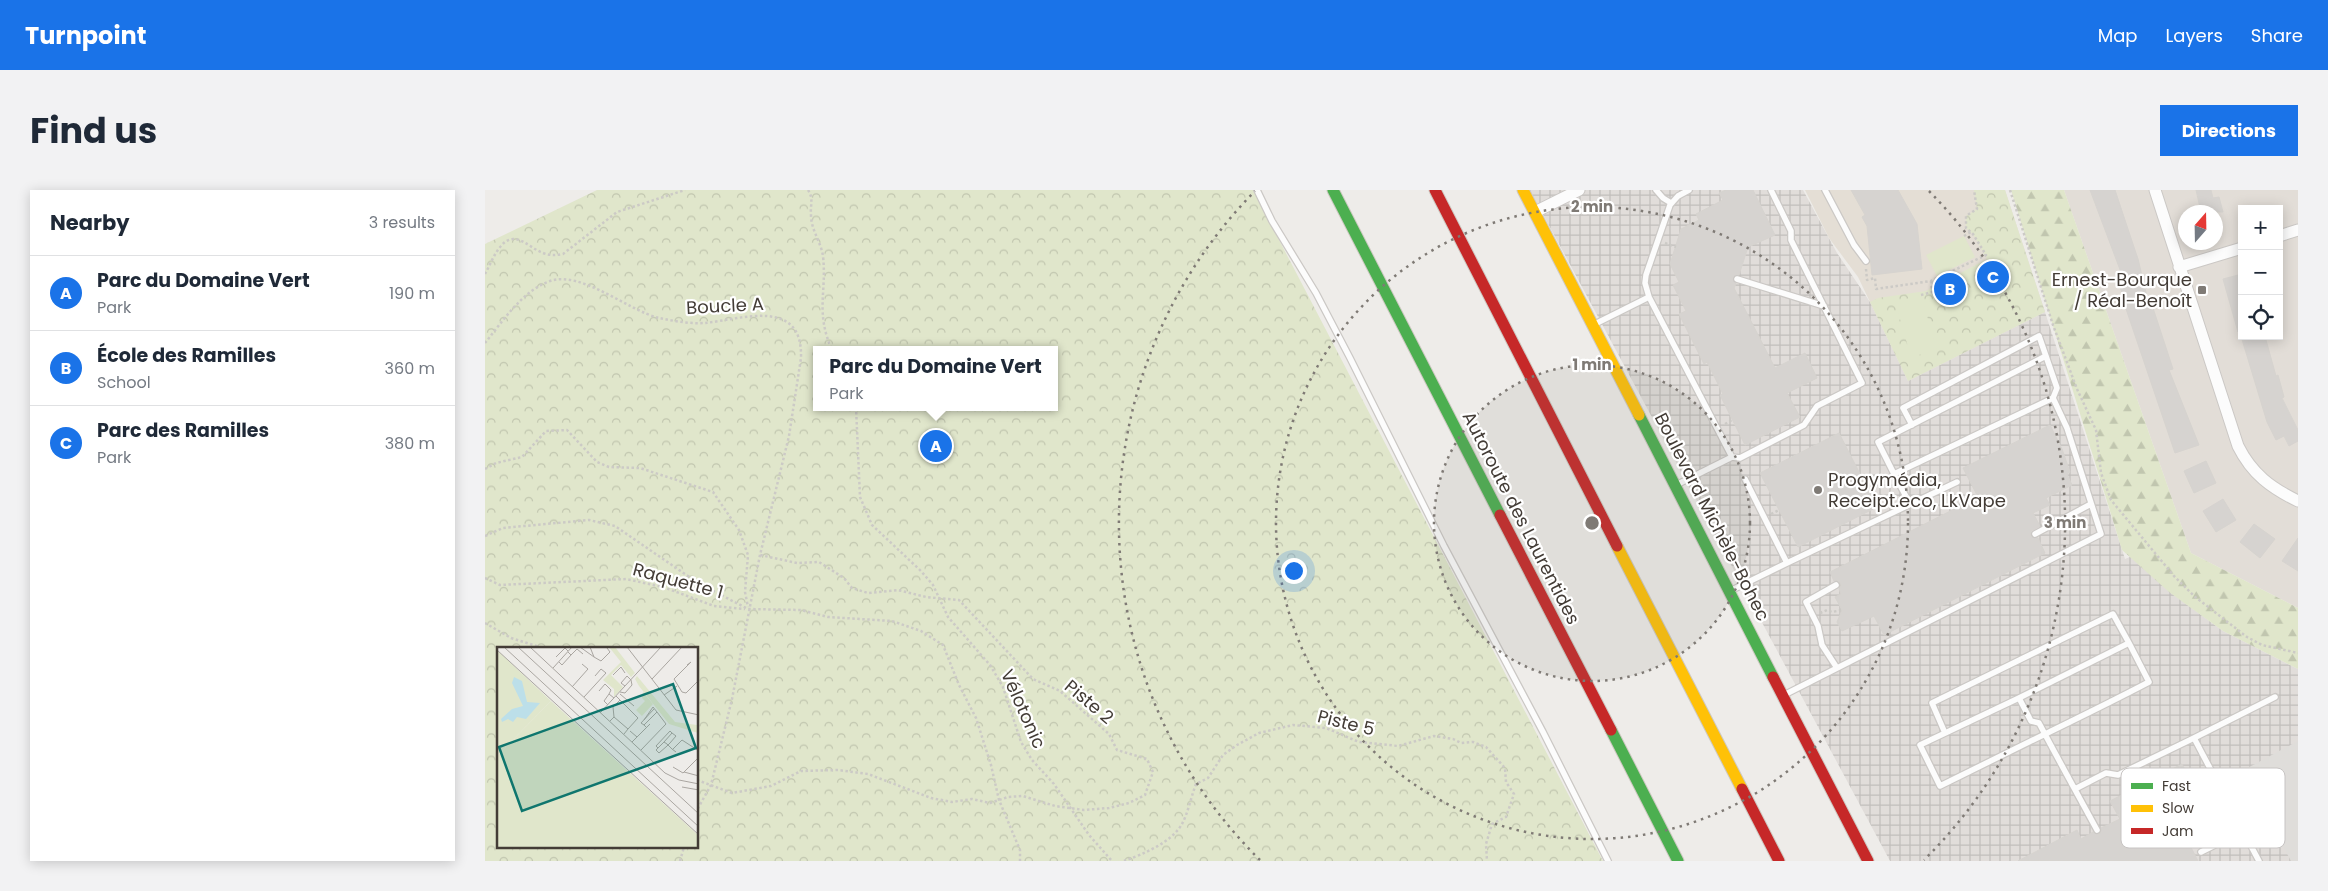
<!DOCTYPE html>
<meta charset="utf-8">
<style>
:root{--surface:#fff;--page:#f2f2f3;--text:#1f2937;--muted:#747a83;--line:#e0e1e3;--accent:#1a73e8}
body{margin:0;font-family:Poppins,sans-serif;background:var(--page);color:var(--text)}
.controls{position:absolute;right:15px;top:15px;display:grid;overflow:hidden;border-radius:0px;box-shadow:0 2px 12px #0003}
.controls button{width:45px;height:45px;display:grid;place-items:center;padding:0;border:0;border-bottom:1px solid var(--line);background:var(--surface);color:var(--text);font:25px sans-serif}
.compass{position:absolute;left:1693px;top:15px;width:45px;height:45px;border-radius:50%;background:var(--surface);box-shadow:0 2px 12px #0003;rotate:20deg}
.you{position:absolute;left:808px;top:380px;width:18px;height:18px;margin:-12px;border:4px solid #fff;border-radius:50%;background:#1a73e8;box-shadow:0 0 0 8px #1a73e833}
.badge{display:grid;place-items:center;width:32px;height:32px;border-radius:50%;background:var(--accent);color:#fff;font-size:16px;font-weight:700}
.pin{position:absolute;translate:-50% -50%;border:2px solid #fff;box-shadow:0 1px 5px #0006}
.popup{position:absolute;left:328px;top:156px;width:245px;height:65px;box-sizing:border-box;display:grid;place-content:center;border-radius:0px;background:var(--surface);filter:drop-shadow(0 1px 4px #0005);font-size:16px;white-space:nowrap;color:var(--muted)}
.popup b{font-size:19px;color:var(--text)}
.popup::after{content:'';position:absolute;left:50%;top:100%;margin-left:-10px;border:10px solid transparent;border-top-color:var(--surface)}
.list{margin:0;padding:0;list-style:none}
h2{display:flex;justify-content:space-between;align-items:center;height:65px;margin:0;padding:0 20px;font-size:21px}
h2 small{font-size:16px;font-weight:400;color:var(--muted)}
.list li{display:grid;grid-template-columns:32px 1fr auto;gap:15px;align-items:center;box-sizing:border-box;height:75px;padding:0 20px;border-top:1px solid var(--line)}
.list b{display:block;font-size:19px;white-space:nowrap}
.list p{margin:0;font-size:16px;white-space:nowrap;color:var(--muted)}
.list em{font-size:16px;font-style:normal;color:var(--muted)}
.icon{flex:none;width:28px;height:28px;fill:none;stroke:currentColor;stroke-width:2;stroke-linecap:round;stroke-linejoin:round}
.map{position:relative;flex:none;width:1813px;height:671px;overflow:hidden;border-radius:0px}
header{display:flex;align-items:center;gap:30px;box-sizing:border-box;height:70px;padding:0 25px;background:var(--accent);color:#fff}
header strong{font-size:24px}
nav{display:flex;gap:28px;margin-inline-start:auto;font-size:18px}
.intro{display:flex;align-items:center;justify-content:space-between;box-sizing:border-box;height:120px;padding:0 30px}
h1{margin:0;font-size:35px}
.button{padding:12px 22px;border-radius:0px;background:var(--accent);color:#fff;font-size:18px;font-weight:700}
main{display:flex;gap:30px;padding:0 30px}
aside{flex:1;background:var(--surface);border-radius:0px;box-shadow:0 2px 12px #0003}
.map>svg:first-child{display:block}
</style>
<header>
<strong>Turnpoint</strong>
<nav><a>Map</a><a>Layers</a><a>Share</a></nav>
</header>
<div class="intro"><h1>Find us</h1><a class="button">Directions</a></div>
<main>
<aside>
<h2>Nearby<small>3 results</small></h2>
<ul class="list">
<li><span class="badge">A</span><div><b>Parc du Domaine Vert</b><p>Park</p></div><em>190 m</em></li>
<li><span class="badge">B</span><div><b>École des Ramilles</b><p>School</p></div><em>360 m</em></li>
<li><span class="badge">C</span><div><b>Parc des Ramilles</b><p>Park</p></div><em>380 m</em></li>
</ul>
</aside>
<div class="map">
<svg width="1813" height="671" viewBox="0 0 1813 671">
<defs>
<pattern id="industrial-grid" width="8" height="8" patternUnits="userSpaceOnUse" patternTransform="scale(1.25)"><rect width="8" height="8" fill="#e1ddda"/><path d="M0 4h8M4 0v8" fill="none" stroke="#c2bfbc"/></pattern>
<pattern id="forest-firs" width="22" height="20" patternUnits="userSpaceOnUse" patternTransform="scale(1.25)"><rect width="22" height="20" fill="#e0e6cb"/><path d="M5 1l3.5 6h-7zM16 11l3.5 6h-7z" fill="#c1c6af"/></pattern>
<pattern id="park-crowns" width="20" height="18" patternUnits="userSpaceOnUse" patternTransform="scale(1.25)"><rect width="20" height="18" fill="#e0e6cb"/><path d="M2 6a3 3 0 1 1 6 0M12 15a3 3 0 1 1 6 0" fill="none" stroke="#c1c6af"/></pattern>
</defs>
<rect width="100%" height="100%" fill="#eeece9"/>
<!-- residential -->
<path fill="#e2ddd7" fill-rule="evenodd" d="M1579,0H1813V418L1706,363ZM1757,19H1794V146H1757ZM1700,22H1730V52H1700Z"/>
<!-- industrial -->
<path fill="url(#industrial-grid)" d="M1045,0H1318L1352,63L1385,112L1423,191L1560,122L1640,369L1661,360L1685,402L1738,441L1813,479V671H1405Z"/>
<!-- education -->
<path fill="#e4ded5" d="M1320,0H1520L1560,122L1423,191L1373,87L1344,48Z"/>
<!-- forest -->
<path fill="url(#forest-firs)" d="M1526,0H1579L1706,363L1813,418V479L1738,441L1684,402L1637,360Z"/>
<!-- park -->
<path fill="url(#park-crowns)" fill-rule="evenodd" d="M112,0H768L1118,671H0V54ZM332,160H570V217H332ZM14,458H212V657H14Z
M1489,0H1520L1560,122L1423,191L1385,112L1393,108L1441,101L1502,69L1488,44L1481,38V26L1492,19Z"/>
<!-- pitch -->
<path fill="#e0e6cb" d="M1479,46L1490,67L1452,86L1441,65Z
M1436,105L1452,160L1426,167L1410,112Z"/>
<!-- parking -->
<path fill="#dfddda" d="M1813,551V671H1806L1757,581Z"/>
<!-- building -->
<path fill="#d6d3d0" stroke="#d6d3cf" d="M1241,0H1268L1290,45L1263,57L1254,85L1248,87L1251,94L1249,98L1290,178L1320,163L1332,188L1302,203L1315,227L1260,255L1235,205L1238,204L1222,172L1219,174L1194,124L1201,121L1188,95L1194,92L1185,74L1196,39L1214,30L1211,24L1238,10L1234,3Z
M1366,0H1413L1432,34L1437,79L1387,85L1382,36L1377,27L1380,25Z
M1605,0H1630L1653,69L1665,119L1668,118L1688,179L1684,180L1714,255L1690,263L1638,110L1633,86L1637,85Z
M1711,0H1726L1728,8L1734,7L1738,22H1716Z
M1757,84V141L1753,142L1738,89Z
M1756,146H1777L1778,151L1781,150L1791,186L1793,185L1799,207L1797,208L1813,240V251L1804,256L1799,246L1791,250L1782,232Z
M1565,235L1577,259L1585,282L1582,284L1587,295L1561,308L1565,315L1548,323L1555,336L1546,341V346L1553,348L1560,363L1399,445L1389,426L1357,441L1352,432L1357,420L1350,407L1356,404L1354,399L1356,395L1354,391H1349L1345,382L1493,307L1478,278Z
M1354,243L1392,317L1313,357L1275,283Z
M1721,271L1731,293L1709,303L1699,281Z
M1738,309L1751,330L1731,342L1718,321Z
M1769,334L1790,349L1775,368L1755,352Z
M1813,348V381L1797,371Z
M1697,574L1721,620L1694,634L1713,671H1533L1592,640L1596,649L1608,642L1615,644L1616,638L1635,629L1625,611Z"/>
<g fill="none" stroke-linecap="round" stroke-linejoin="round">
<defs>
<path id="lane" d="M772,0L787,31L831,103L865,168L959,356L1058,542L1123,671
M1171,0L1178,8L1186,13
M1340,0L1369,55L1381,71
M1252,89L1339,116
M1164,107L1160,93L1161,85L1185,15L1193,6L1204,0
M1110,134L1164,107L1247,267L1191,295
M1427,235L1418,218L1554,146L1572,198L1568,208
M1247,267L1255,268L1319,235L1332,216L1377,193L1306,50V41L1286,0
M1409,284L1393,252L1561,166
M1550,344L1606,314
M1302,373L1472,292
M1351,395L1321,412L1333,436L1337,455L1352,478
M1245,401L1302,373L1260,289
M1299,505L1616,344L1582,238L1568,208L1409,284L1425,314
M1534,508L1435,555L1455,596L1548,550C1587,531 1626,512 1664,492L1644,453L1534,508L1546,531L1554,533C1573,569 1593,605 1612,640
M1460,543L1447,513L1628,424L1644,453
M1709,548L1790,507
M1590,599L1621,583L1633,585L1709,548L1774,671
M1716,662L1758,641"/>
<path id="street" d="M1670,0L1753,256C1767,284 1786,298 1813,311
M1050,22L1094,0
M1794,46L1813,40
M1694,77L1757,58"/>
<path id="fast" d="M848,0L1015,325
M1154,225L1288,487
M1126,540L1193,671"/>
<path id="slow" d="M1038,0L1154,225
M1132,356L1257,599"/>
<path id="jam" d="M950,0L1132,356
M1015,325L1126,540
M1288,487L1383,671
M1257,599L1294,671"/>
</defs>
<!-- lane casing -->
<use href="#lane" stroke="#cbc8c5" stroke-width="8"/>
<!-- street casing -->
<use href="#street" stroke="#cbc8c5" stroke-width="13"/>
<!-- fast casing -->
<use href="#fast" stroke="#cec9c2" stroke-width="13"/>
<!-- slow casing -->
<use href="#slow" stroke="#cec9c2" stroke-width="13"/>
<!-- jam casing -->
<use href="#jam" stroke="#cec9c2" stroke-width="13"/>
<!-- path -->
<path stroke="#cccac6" stroke-width="2.5" stroke-dasharray="2.5 2.5" stroke-linecap="butt" d="M323,0C329,9 325,15 326,25C326,40 336,52 338,66C342,102 330,122 347,160
M1525,0L1568,135L1592,199L1611,240L1616,283L1626,310L1689,386L1709,406L1762,447L1777,455L1813,463
M1479,46L1486,42
M1180,53L1191,57
M1381,79L1382,90L1390,88L1391,99L1446,91L1501,65L1488,44L1481,38V26L1492,19L1489,0
M0,84C5,75 9,64 16,56C30,39 44,58 58,63C65,66 71,65 78,64L132,22L200,0
M1436,105L1447,102L1446,91
M0,153C18,131 37,101 65,91C96,80 144,121 174,128C189,131 205,134 220,133C257,129 318,107 316,168L304,246L275,365L247,509L226,595L212,620
M371,217L375,307L387,335L436,381L448,395L463,427L505,475L518,497L536,552L547,570L569,594L604,645L627,671
M1240,234L1247,230
M0,279L11,273L37,267L61,241L82,240L112,272L124,277L155,278L228,302L254,340L263,365L260,402L263,417
M1286,324L1294,320
M0,346L18,338L104,330L130,336L213,393L263,419L316,420L343,427L407,431L436,441L458,455L474,495L491,528L506,575L514,610L535,660V671
M0,388L15,395L141,389L178,397L229,416L260,419
M1335,423L1342,420L1347,422L1357,420
M0,433L26,448L58,458
M212,590L247,603L286,596L316,581L353,580L383,584L446,608L467,612L487,609L505,613L523,607L538,606L570,616L599,620L624,618L644,613L660,605L668,582L662,569L632,560L624,544L575,501L548,489L474,410L441,407L413,400L383,403L367,398L359,388L334,372L312,373L275,365
M195,671L199,657
M639,671C658,664 686,653 697,634C703,623 706,607 711,594L723,588L738,565L752,555L774,543L808,535L841,538L874,552L913,556L949,546L968,549L976,553L988,552L1001,557L1020,578L1021,592L1029,604L1021,627L1007,634L1001,654L1002,671"/>
<!-- lane -->
<use href="#lane" stroke="#fcfcfc" stroke-width="5.5"/>
<!-- street -->
<use href="#street" stroke="#fcfcfc" stroke-width="11"/>
<!-- fast -->
<use href="#fast" stroke="#4caf50" stroke-width="11"/>
<!-- slow -->
<use href="#slow" stroke="#ffc107" stroke-width="11"/>
<!-- jam -->
<use href="#jam" stroke="#c62828" stroke-width="11"/>
</g>
<!-- distance rings -->
<circle cx="1107" cy="333" r="158" fill="#7f7a75" fill-opacity=".12"/>
<g fill="none" stroke="#7f7a75" stroke-width="2.5" stroke-dasharray="2.5 5">
<circle cx="1107" cy="333" r="158"/>
<circle cx="1107" cy="333" r="316"/>
<path d="M775 670A473 473 0 0 1 770 1M1444 1A473 473 0 0 1 1439 670"/>
</g>
<!-- markers -->
<g fill="#7f7a75" stroke="#fff" stroke-width="2">
<rect x="1712" y="95" width="10" height="10" rx="2.5"/>
<circle cx="1333" cy="300" r="5"/>
</g>
<g text-anchor="middle" stroke-width="4.5" stroke-linejoin="round" paint-order="stroke">
<!-- poi labels -->
<g font-size="18" fill="#433c36" stroke="#fff" text-anchor="end">
<text x="1707" y="96">Ernest-Bourque<tspan x="1707" dy="21">/ Réal-Benoît</tspan></text>
<text x="1343" y="296" text-anchor="start">Progymédia,<tspan x="1343" dy="21">Receipt.eco, LkVape</tspan></text>
</g>
<!-- street labels -->
<g font-size="18" fill="#433c36" stroke="#fff">
<text transform="translate(240 116) rotate(-3)" y="6">Boucle A</text>
<text transform="translate(1227 327) rotate(63)" y="6">Boulevard Michèle-Bohec</text>
<text transform="translate(1036 328) rotate(63)" y="6">Autoroute des Laurentides</text>
<text transform="translate(193 391) rotate(15)" y="6">Raquette 1</text>
<text transform="translate(604 512) rotate(40)" y="6">Piste 2</text>
<text transform="translate(538 519) rotate(66)" y="6">Vélotonic</text>
<text transform="translate(861 533) rotate(14)" y="6">Piste 5</text>
</g>
</g>
<!-- overview -->
<g transform="translate(12 457)">
<rect width="201" height="201" fill="#eeece9"/>
<path d="M0,3L54,54L0,109Z" fill="#e0e6cb"/>
<path d="M112,0H118L138,26L134,30L124,18L114,28L126,40L117,50V42L106,33L124,15ZM140,29L178,75L200,78L201,86L172,77L142,39L138,32Z" fill="#e0e6cb"/>
<path d="M146,45L156,57L145,69L139,63L148,54L145,51ZM54,54L201,188V201H0V109Z" fill="#e0e6cb"/>
<path d="M17,30L25,34L30,55L43,56L29,72L20,70L16,75L11,72L5,75L4,72L15,62L26,59L15,36Z" fill="#bcdfe9"/>
<path fill="none" stroke="#aaa6a1" stroke-width="1" d="M7,0L202,180M21,0L202,167M33,0L168,126L182,133L202,137M83,0L97,10L93,0M130,0L179,63L202,68M0,3L202,188M74,8L80,2L86,7M59,10L68,1L71,4M97,10L104,14L113,5L110,1M62,15L65,18L74,8L71,5M190,18L194,15L177,32L185,45L189,46L202,33M56,21L75,0M116,28L124,20L128,26M155,32L185,0M128,39L124,36L130,29L134,33M75,40L91,22L85,17M102,44L108,37L114,43L112,47M123,45L128,46L135,38L134,33M123,47L137,59M167,48L180,39M87,50L109,26L104,22L98,29M123,53L141,71L131,82M111,58L107,54L112,47L117,51M103,66L164,0M117,70L116,60L123,53L119,49M147,73L156,60L160,65M113,74L117,70L131,82L127,87M147,78L144,76L157,62M133,84L140,90L135,95M140,90L153,77M167,95L159,103L162,106L170,99L173,96L179,89L175,86L167,95L170,97L175,102L179,105M161,101L159,99L173,84L175,86M176,102L185,93L202,104M144,103L169,77L160,65L147,78L150,81M176,120L186,126L202,110M187,125L202,129M185,140L202,143"/>
<path fill="#0f766e" fill-opacity="0.15" stroke="#0f766e" stroke-width="2.5" d="M176,37L199,101L25,164L2,100Z"/>
<rect width="201" height="201" fill="none" stroke="#433c36" stroke-width="2.5"/>
</g>
<!-- legend -->
<rect x="1636" y="578" width="164" height="80" rx="8" fill="#fff" stroke="#c7c4c3" stroke-width="1"/>
<rect x="1646" y="593" width="22" height="6" fill="#4caf50"/>
<rect x="1646" y="615" width="22" height="7" fill="#ffc107"/>
<rect x="1646" y="638" width="22" height="6" fill="#c62828"/>
<g font-size="14" fill="#433c36">
<text x="1677" y="601">Fast</text>
<text x="1677" y="623">Slow</text>
<text x="1677" y="646">Jam</text>
</g>
<circle cx="1107" cy="333" r="8" fill="#7f7a75" stroke="#fff" stroke-width="2.5"/>
<g font-size="15" text-anchor="middle" font-weight="bold" fill="#7f7a75" stroke="#fff" stroke-width="4.5" stroke-linejoin="round" paint-order="stroke">
<text x="1107" y="22">2 min</text>
<text x="1107" y="180">1 min</text>
<text x="1580" y="338">3 min</text>
</g>
</svg>
<div class="controls">
<button>+</button>
<button>−</button>
<button><svg class="icon" aria-label="locate" viewBox="0 0 24 24"><circle cx="12" cy="12" r="6"/><path d="M12 2v4M12 18v4M2 12h4M18 12h4"/></svg></button>
</div>
<svg class="compass" viewBox="-18 -18 36 36"><path d="M0-13l5 13h-10z" fill="#e53935"/><path d="M0 13l5-13h-10z" fill="#747a83"/></svg>
<div class="you"></div>
<div class="pin badge" style="left:451px;top:256px">A</div>
<div class="popup"><b>Parc du Domaine Vert</b>Park</div>
<div class="pin badge" style="left:1465px;top:99px">B</div>
<div class="pin badge" style="left:1508px;top:87px">C</div>
</div>
</main>
